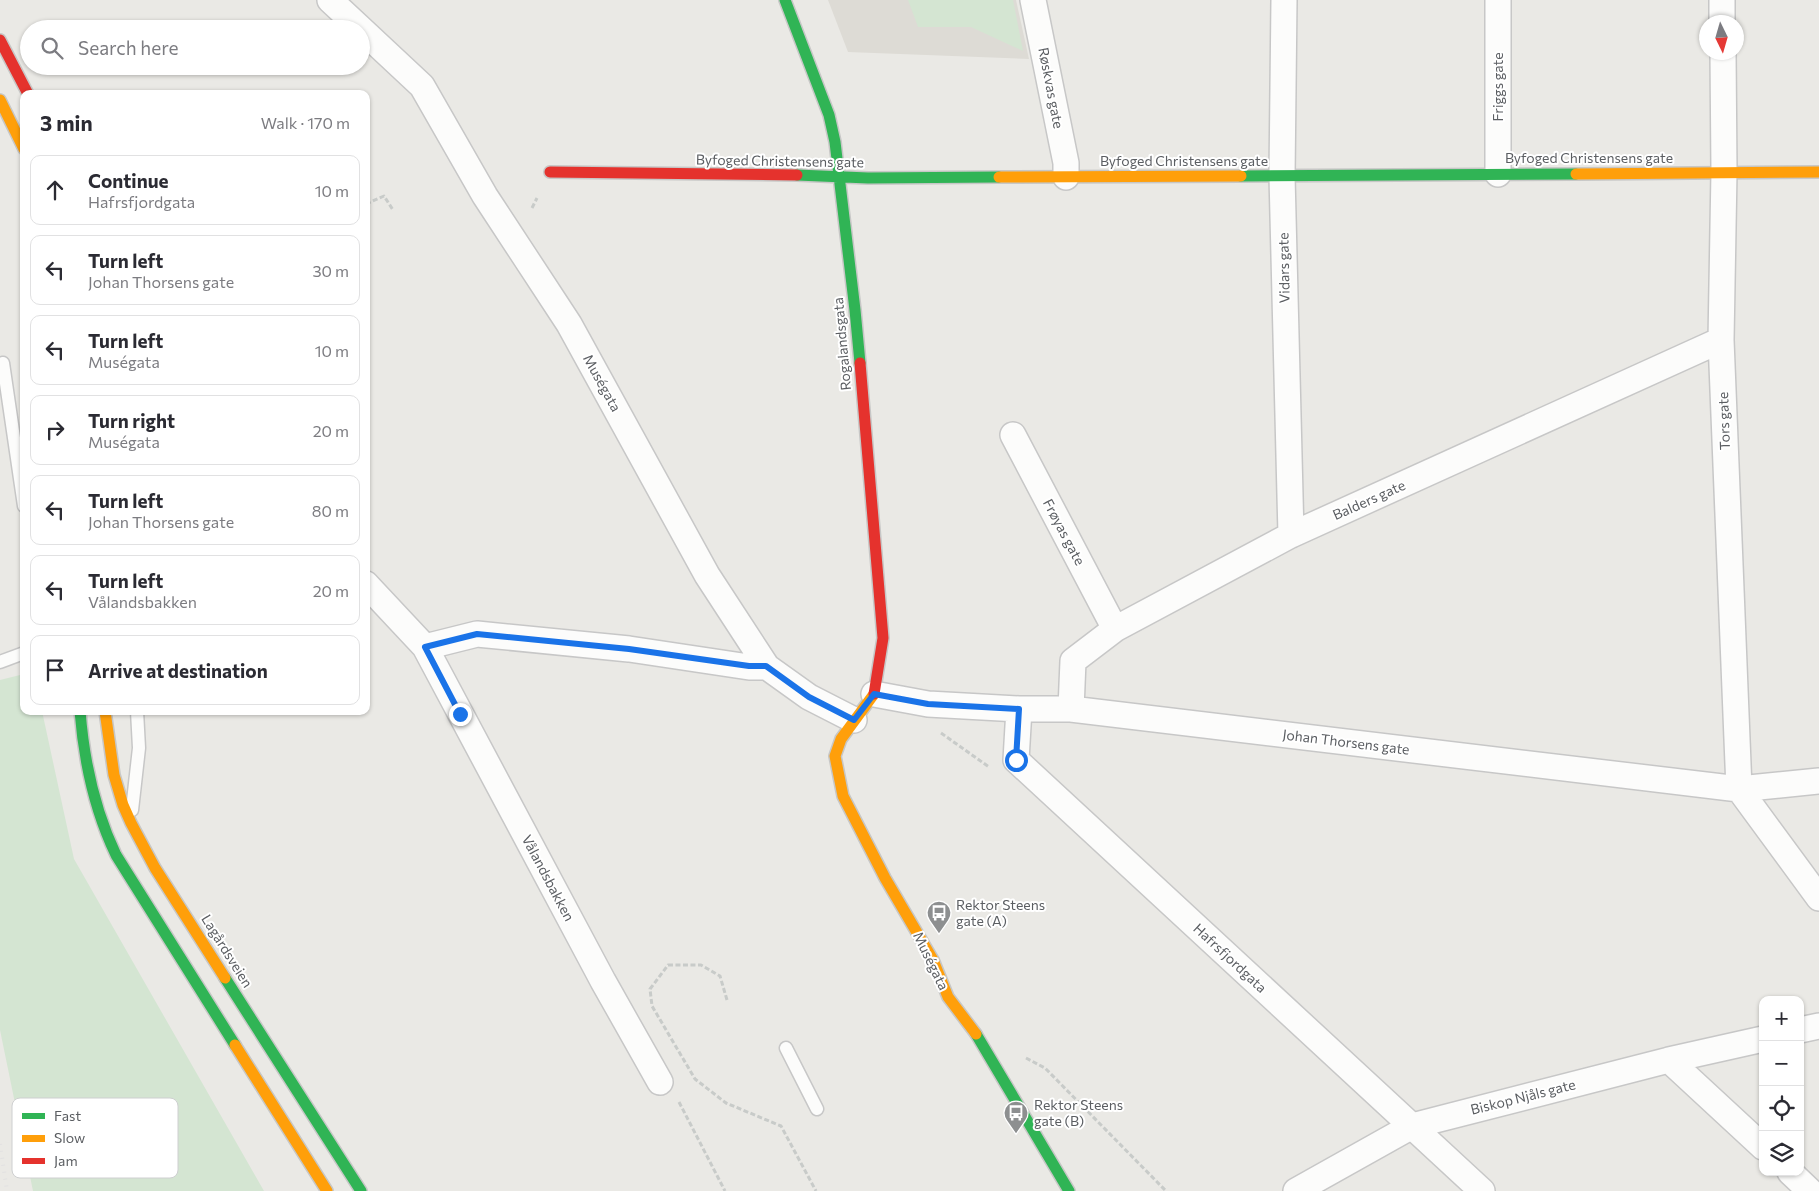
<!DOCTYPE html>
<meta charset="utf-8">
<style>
:root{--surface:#fff;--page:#f7f7f7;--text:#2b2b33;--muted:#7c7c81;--line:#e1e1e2}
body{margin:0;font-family:Commissioner,sans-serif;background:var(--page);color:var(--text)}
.controls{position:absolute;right:15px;bottom:15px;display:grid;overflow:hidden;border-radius:10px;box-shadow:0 1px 4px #0004}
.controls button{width:45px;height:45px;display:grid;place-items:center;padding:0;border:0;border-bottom:1px solid var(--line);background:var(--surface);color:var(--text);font:25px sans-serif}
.compass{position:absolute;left:1699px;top:15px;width:45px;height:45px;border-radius:50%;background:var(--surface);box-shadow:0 1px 4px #0004;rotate:175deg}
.stop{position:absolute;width:15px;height:15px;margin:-11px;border:4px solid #1a73e8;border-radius:50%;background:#fff}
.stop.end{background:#1a73e8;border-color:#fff;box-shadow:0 1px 5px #0008}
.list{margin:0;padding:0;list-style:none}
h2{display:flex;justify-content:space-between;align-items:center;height:65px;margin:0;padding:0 20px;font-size:21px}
h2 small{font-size:16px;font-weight:400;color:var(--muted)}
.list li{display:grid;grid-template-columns:32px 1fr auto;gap:15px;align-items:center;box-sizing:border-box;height:70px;margin:0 10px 10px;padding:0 10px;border:1px solid var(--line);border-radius:10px}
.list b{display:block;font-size:19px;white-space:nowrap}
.list p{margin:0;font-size:16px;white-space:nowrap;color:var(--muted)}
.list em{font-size:16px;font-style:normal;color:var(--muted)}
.icon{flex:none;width:28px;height:28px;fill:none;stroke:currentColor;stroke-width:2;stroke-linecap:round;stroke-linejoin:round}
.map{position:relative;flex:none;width:1819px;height:1191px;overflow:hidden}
.search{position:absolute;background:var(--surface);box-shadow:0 1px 4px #0004;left:20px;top:20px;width:350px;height:55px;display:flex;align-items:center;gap:12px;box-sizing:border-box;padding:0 18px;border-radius:28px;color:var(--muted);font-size:19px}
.panel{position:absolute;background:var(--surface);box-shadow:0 1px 4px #0004;left:20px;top:90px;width:350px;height:625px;border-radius:10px}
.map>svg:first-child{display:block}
</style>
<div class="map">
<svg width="1819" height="1191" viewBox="0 0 1819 1191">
<rect width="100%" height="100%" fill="#eae9e5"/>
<!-- education -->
<path fill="#dddbd5" d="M828,0H1016L1029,59L848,52Z"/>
<!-- green -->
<path fill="#d4e5d2" d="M908,0H1013L1023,51L971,27H918Z
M24,674V711H42L74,859L264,1191H33L0,1030V680Z"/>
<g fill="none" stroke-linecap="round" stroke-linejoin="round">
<defs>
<path id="lane" d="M3,363L24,506
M0,662L24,653
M132,810L139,748L137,711
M786,1048L817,1109"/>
<path id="street" d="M330,0L361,29
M1033,0L1066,163V177
M1284,0L1282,176L1291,535
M1722,0V22
M361,29L422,86L485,196L569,324L707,575L767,667L809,697L854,720
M1723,52L1724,172L1721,340L1739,789
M1498,174V0
M1013,435L1115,629
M366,584L425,647L603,981L660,1082
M425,647L477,634L629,649L749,667H767
M874,694L928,704L1019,709H1071L1739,789L1819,781
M1019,709L1016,760L1482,1191
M1071,709L1073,661L1115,629L1291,535L1721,340
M1739,789L1819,898
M1800,1030L1819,1026
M1669,1060L1763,1147
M1790,1172L1810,1191
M1296,1191L1412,1126L1669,1060L1763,1039"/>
<path id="fast" d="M785,0L829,115L835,142L855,310L860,363
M797,175L868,178L999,177
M1241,176L1576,174
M80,711C84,762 94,809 116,855L235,1045
M225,978L361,1191
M976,1034L1069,1191"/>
<path id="slow" d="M0,100L24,149
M1576,174L1819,172
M999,177L1241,176
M874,694L841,739L835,756L843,796L885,878L933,960L948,997L976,1034
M105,711L114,775L123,805L131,823L155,868L225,978
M235,1045L327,1191"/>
<path id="jam" d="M0,40L28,94
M550,172L797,175
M860,363L883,638L874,694"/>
</defs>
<!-- lane casing -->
<use href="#lane" stroke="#c7c7c7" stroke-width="15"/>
<!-- street casing -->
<use href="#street" stroke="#c7c7c7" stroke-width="28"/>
<!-- fast casing -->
<use href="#fast" stroke="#c7c7c6" stroke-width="14"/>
<!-- slow casing -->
<use href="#slow" stroke="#c7c7c6" stroke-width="14"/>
<!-- jam casing -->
<use href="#jam" stroke="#c7c7c6" stroke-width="14"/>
<!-- path -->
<path stroke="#c8cbc9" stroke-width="3" stroke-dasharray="5 2.5" stroke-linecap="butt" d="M366,204L384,196L393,210
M532,208L537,198
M941,733L989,767
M727,1000L720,976L701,965H668L650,989L652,1006L695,1079L726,1103L781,1126L816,1191
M1026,1058L1045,1068L1166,1191
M679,1102L725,1191"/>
<!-- lane -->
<use href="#lane" stroke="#fcfcfb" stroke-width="12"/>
<!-- street -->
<use href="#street" stroke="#fcfcfb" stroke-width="25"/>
<!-- fast -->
<use href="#fast" stroke="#30b455" stroke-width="11"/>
<!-- slow -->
<use href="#slow" stroke="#ff9f0a" stroke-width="11"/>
<!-- jam -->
<use href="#jam" stroke="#e5322d" stroke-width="11"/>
<!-- rail -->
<path stroke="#e2e1e1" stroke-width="4" stroke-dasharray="1 6" stroke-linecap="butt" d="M0,1144L7,1191"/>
</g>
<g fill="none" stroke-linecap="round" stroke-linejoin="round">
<!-- route -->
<path stroke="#1a73e8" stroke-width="6" d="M460,714L425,647L477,634L629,649L749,666H766L809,697L854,720L874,694L928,704L1019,709L1016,760"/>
</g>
<!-- icons -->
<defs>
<symbol id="bus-pin" viewBox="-11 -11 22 30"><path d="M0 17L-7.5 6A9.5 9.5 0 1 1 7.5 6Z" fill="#8d8f90" stroke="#fff"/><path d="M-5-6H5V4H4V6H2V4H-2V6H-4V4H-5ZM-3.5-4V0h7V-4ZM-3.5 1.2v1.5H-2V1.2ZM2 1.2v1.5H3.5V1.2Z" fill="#fff"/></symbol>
</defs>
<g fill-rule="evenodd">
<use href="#bus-pin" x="925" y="899" width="28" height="38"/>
<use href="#bus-pin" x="1002" y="1099" width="28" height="38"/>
</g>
<g text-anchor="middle" stroke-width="4" stroke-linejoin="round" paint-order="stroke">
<!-- street labels -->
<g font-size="14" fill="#5b5e62" stroke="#fff">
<text transform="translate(1498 87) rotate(-90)" y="5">Friggs gate</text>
<text transform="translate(1051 88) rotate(79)" y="5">Røskvas gate</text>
<text x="1589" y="163">Byfoged Christensens gate</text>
<text transform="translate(780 161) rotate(1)" y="5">Byfoged Christensens gate</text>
<text x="1184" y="166">Byfoged Christensens gate</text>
<text transform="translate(1284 268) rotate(-91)" y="5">Vidars gate</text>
<text transform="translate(842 344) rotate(-95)" y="5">Rogalandsgata</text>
<text transform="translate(602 383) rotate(61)" y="5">Muségata</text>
<text transform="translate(1724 421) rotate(-92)" y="5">Tors gate</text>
<text transform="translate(1369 500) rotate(-24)" y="5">Balders gate</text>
<text transform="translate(1064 532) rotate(62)" y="5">Frøyas gate</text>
<text transform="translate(1346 742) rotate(7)" y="5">Johan Thorsens gate</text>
<text transform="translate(548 878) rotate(62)" y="5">Vålandsbakken</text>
<text transform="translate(227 951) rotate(58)" y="5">Lagårdsveien</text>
<text transform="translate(1230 958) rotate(43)" y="5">Hafrsfjordgata</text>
<text transform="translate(931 961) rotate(64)" y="5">Muségata</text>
<text transform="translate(1523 1097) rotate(-14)" y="5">Biskop Njåls gate</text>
</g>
<!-- poi labels -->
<g font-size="14" fill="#5b5e62" stroke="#fff" text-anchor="start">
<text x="956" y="910">Rektor Steens<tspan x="956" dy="16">gate (A)</tspan></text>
<text x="1034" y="1110">Rektor Steens<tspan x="1034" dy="16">gate (B)</tspan></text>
</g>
</g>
<!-- legend -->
<rect x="12" y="1098" width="166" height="80" rx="8" fill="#fff" stroke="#cecfd0" stroke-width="1"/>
<rect x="22" y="1113" width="23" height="6" fill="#30b455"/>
<rect x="22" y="1135" width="23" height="7" fill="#ff9f0a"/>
<rect x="22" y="1158" width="23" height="6" fill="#e5322d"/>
<g font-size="14" fill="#5b5e62">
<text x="54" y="1121">Fast</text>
<text x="54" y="1143">Slow</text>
<text x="54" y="1166">Jam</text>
</g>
</svg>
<div class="controls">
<button>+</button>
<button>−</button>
<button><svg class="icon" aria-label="locate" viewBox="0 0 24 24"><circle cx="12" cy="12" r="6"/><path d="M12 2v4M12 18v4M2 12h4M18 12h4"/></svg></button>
<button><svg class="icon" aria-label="layers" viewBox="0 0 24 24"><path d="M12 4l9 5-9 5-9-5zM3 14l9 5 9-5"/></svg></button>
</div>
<svg class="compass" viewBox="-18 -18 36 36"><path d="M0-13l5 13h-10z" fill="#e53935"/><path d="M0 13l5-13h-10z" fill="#7c7c81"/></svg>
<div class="stop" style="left:1016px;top:760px"></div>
<div class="stop end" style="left:460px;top:714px"></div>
<div class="search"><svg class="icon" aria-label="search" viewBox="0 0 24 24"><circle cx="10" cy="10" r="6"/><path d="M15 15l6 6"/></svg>Search here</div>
<section class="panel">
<h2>3 min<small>Walk · 170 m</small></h2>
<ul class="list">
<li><svg class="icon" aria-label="ahead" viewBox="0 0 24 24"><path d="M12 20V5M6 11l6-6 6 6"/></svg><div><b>Continue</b><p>Hafrsfjordgata</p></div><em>10 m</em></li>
<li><svg class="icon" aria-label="left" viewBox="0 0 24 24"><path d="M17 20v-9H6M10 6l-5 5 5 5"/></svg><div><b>Turn left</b><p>Johan Thorsens gate</p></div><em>30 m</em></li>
<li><svg class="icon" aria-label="left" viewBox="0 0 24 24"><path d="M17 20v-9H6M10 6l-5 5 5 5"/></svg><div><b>Turn left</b><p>Muségata</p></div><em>10 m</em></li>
<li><svg class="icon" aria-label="right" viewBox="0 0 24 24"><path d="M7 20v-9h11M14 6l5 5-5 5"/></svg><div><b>Turn right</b><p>Muségata</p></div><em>20 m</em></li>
<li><svg class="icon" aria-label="left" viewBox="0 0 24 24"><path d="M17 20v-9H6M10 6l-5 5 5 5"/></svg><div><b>Turn left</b><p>Johan Thorsens gate</p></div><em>80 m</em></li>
<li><svg class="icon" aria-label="left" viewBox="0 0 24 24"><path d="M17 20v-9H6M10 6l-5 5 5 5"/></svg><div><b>Turn left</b><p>Vålandsbakken</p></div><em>20 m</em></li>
<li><svg class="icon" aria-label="arrive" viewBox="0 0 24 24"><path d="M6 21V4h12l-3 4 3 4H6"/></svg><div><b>Arrive at destination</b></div></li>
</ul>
</section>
</div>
